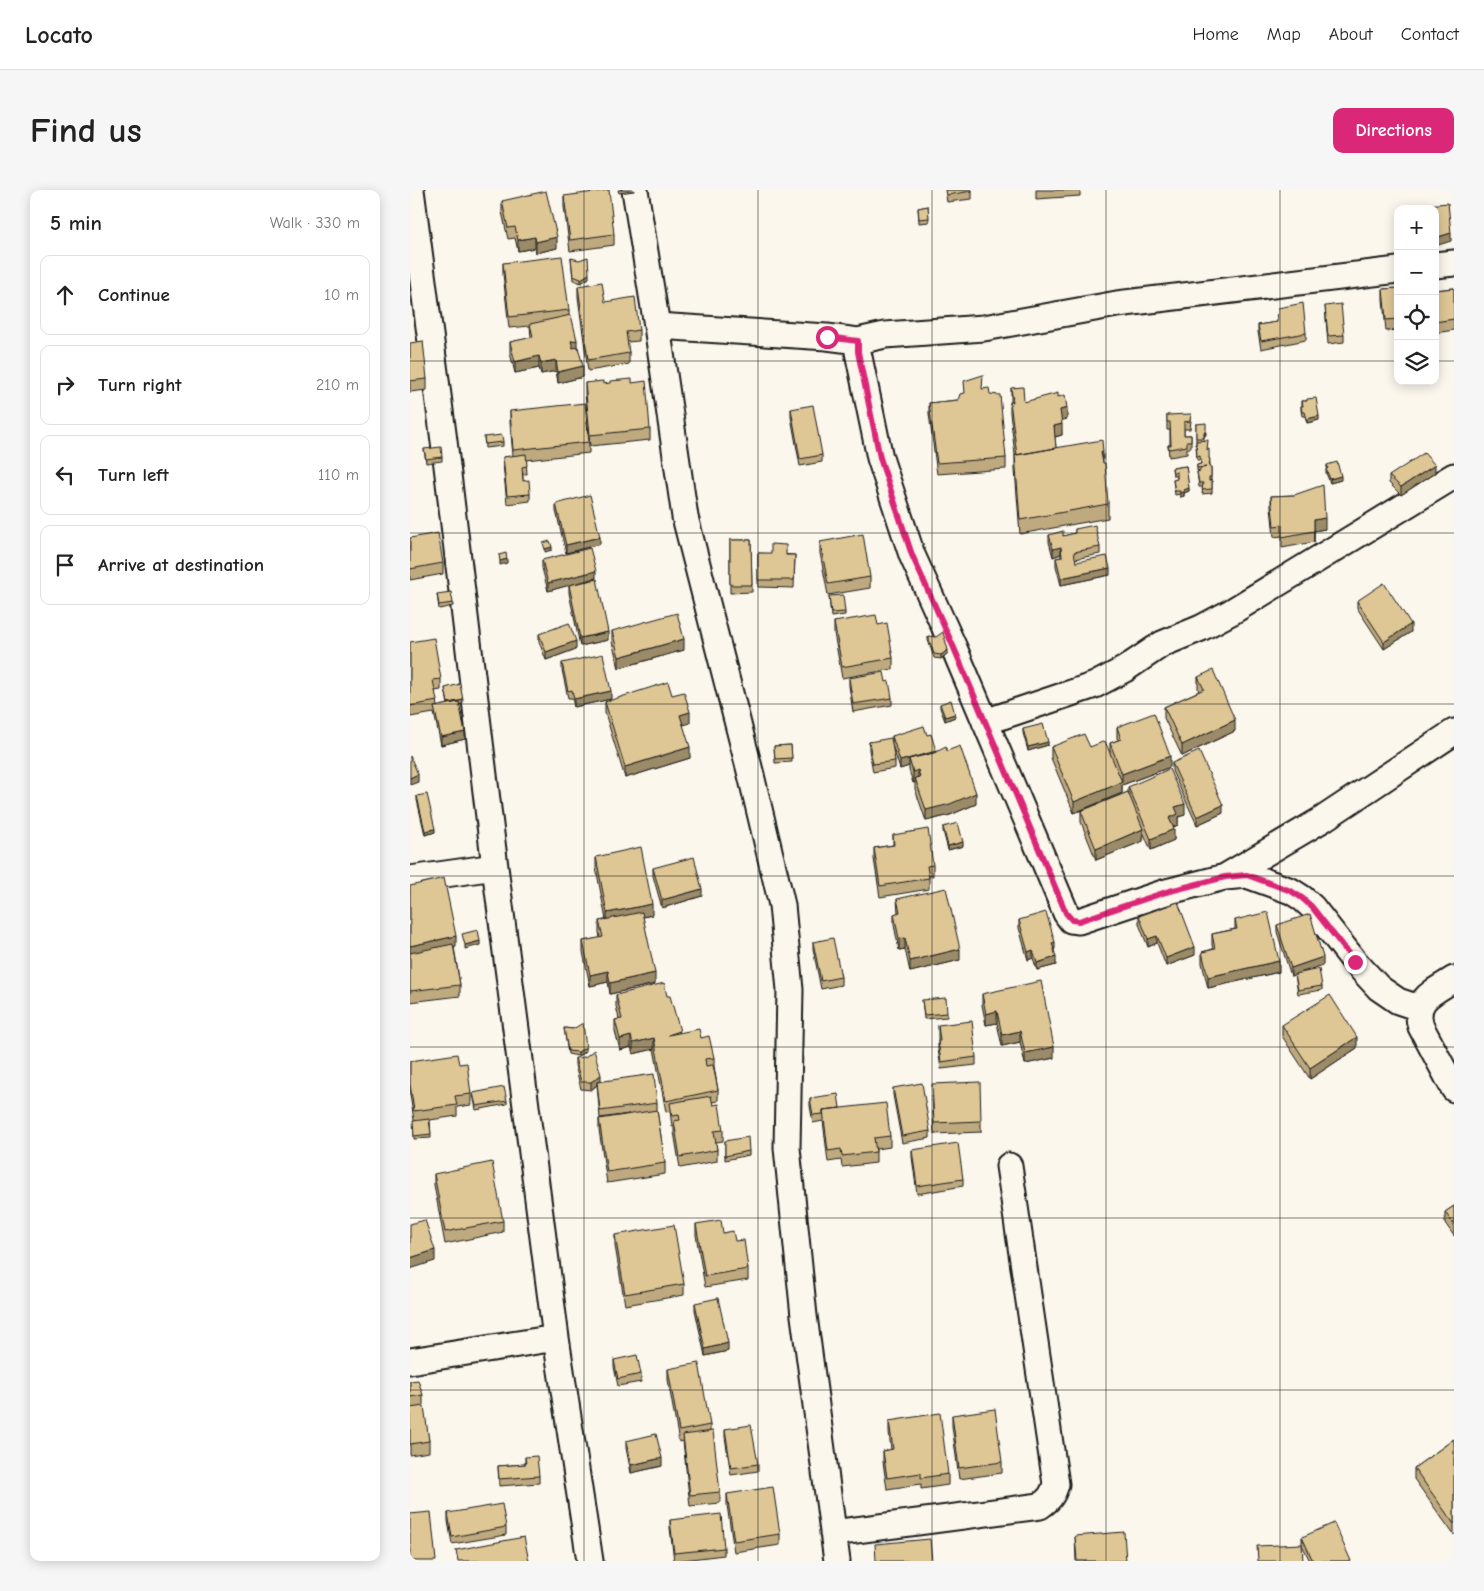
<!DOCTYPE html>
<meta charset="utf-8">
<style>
:root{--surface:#fff;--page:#f6f6f6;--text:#222;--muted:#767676;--line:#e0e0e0;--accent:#db2777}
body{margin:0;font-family:"Comic Neue",sans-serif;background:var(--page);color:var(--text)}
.controls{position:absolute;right:15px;top:15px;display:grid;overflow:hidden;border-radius:10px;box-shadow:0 2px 12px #0003}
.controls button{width:45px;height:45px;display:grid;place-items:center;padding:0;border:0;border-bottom:1px solid var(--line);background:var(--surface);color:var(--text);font:25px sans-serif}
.stop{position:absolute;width:15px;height:15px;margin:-11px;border:4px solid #db2777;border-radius:50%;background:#fff}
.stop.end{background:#db2777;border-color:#fff;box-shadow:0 1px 5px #0008}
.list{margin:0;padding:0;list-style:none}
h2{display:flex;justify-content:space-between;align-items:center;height:65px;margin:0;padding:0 20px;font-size:21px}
h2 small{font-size:16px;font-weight:400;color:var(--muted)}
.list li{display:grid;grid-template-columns:32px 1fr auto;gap:15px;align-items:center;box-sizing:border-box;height:80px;margin:0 10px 10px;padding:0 10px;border:1px solid var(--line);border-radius:10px}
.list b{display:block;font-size:19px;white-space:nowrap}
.list em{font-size:16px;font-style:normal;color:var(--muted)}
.icon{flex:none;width:28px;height:28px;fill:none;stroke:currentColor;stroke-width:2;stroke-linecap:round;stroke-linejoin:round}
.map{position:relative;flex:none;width:1044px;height:1371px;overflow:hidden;border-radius:10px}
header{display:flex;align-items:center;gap:30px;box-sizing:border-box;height:70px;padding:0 25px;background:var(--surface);border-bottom:1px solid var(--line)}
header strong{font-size:24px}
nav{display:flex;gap:28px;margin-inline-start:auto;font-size:18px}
.intro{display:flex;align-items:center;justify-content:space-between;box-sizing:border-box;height:120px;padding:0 30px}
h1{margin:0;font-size:35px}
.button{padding:12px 22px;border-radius:10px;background:var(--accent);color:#fff;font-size:18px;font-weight:700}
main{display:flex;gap:30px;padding:0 30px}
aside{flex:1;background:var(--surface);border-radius:10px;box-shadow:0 2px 12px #0003}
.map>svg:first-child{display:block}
</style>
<header>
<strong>Locato</strong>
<nav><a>Home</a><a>Map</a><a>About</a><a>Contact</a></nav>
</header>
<div class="intro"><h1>Find us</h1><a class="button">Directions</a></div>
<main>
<aside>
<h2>5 min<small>Walk · 330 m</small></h2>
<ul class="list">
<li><svg class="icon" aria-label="ahead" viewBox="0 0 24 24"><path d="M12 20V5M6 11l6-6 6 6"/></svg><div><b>Continue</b></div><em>10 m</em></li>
<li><svg class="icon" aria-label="right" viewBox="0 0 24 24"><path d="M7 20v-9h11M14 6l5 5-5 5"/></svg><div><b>Turn right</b></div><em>210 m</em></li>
<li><svg class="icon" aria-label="left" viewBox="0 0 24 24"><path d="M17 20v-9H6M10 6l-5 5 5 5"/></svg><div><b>Turn left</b></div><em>110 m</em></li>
<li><svg class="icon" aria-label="arrive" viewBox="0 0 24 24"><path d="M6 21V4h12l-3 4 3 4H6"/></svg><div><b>Arrive at destination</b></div></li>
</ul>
</aside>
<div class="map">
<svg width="1044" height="1371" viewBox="0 0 1044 1371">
<rect width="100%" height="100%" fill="#fbf7ec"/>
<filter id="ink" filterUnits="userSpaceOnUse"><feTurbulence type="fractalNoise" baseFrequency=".02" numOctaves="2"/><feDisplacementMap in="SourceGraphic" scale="10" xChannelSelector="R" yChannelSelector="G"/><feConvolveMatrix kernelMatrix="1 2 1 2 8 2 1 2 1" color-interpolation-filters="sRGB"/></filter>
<g filter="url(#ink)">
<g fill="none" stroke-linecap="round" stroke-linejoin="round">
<defs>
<path id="minor" d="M1,0L34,251L85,677L146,1148L180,1371
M225,0L247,136L417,147L448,151L475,145L574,138L707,114L988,80
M1025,75L1044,73
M247,136L275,327L341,585L372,715L380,800L377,958L394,1126L427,1371
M448,151V162L470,268L502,365L544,458L656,723L661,730L669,731L756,702L815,687L837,685L881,701L892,708L902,717L945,772L969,798L988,811L1009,818
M575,532L685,495L715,479L752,454L791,438L821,422L1044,286
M815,687L913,629L1044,542
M0,689L85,677
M1044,789C1024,802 1002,809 1011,837L1044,899
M0,1171L146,1148
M423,1343L630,1316C639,1310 643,1305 646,1294L599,976"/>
</defs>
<!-- minor casing -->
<use href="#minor" stroke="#1c1c1c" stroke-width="29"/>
<!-- minor -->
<use href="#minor" stroke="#fbf7ec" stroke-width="25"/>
</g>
<!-- wall -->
<path fill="#bfaa80" stroke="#1c1c1c" d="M208,0H224V1L209,3Z
M535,0H562V9L537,12Z
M626,0H670V6L626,9Z
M154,6L204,44V55L160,61L154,17Z
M92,11L147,58L126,63L125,58L108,61L105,48L98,49L92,22Z
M518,16L519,32L509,33L508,18Z
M161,68L179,88L171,93L163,90Z
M93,73L159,120V125L167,157L173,187L148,193L146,181L131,184L129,178L105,183L100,163V152L121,148L120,136L99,138L93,84Z
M168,96L195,112L229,140V151L217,152L219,163V174L178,181L168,107Z
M988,98V140L976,141L973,110V99Z
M1044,98V140L1025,143V100Z
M915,116L934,145V152L918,154Z
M867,132L896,143V150L851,159L848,142V135Z
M0,153L17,189V200L0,202Z
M175,193L193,194L240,239V250L180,256L175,204Z
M601,198L614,212L648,207L657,229L651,230L652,245L645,247L646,258L693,273L698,314V328L610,344L605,280V265L600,223V212H601Z
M573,199L596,268V279L527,284L519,224V213L548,210Z
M892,211H897L909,230L897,233L895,226H892L891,220V216H892Z
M381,219L412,265V272L390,276L381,227Z
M100,221L179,252V263L116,270L117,284H113V291L120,304V311L97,314L93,274V267L103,266L100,232Z
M757,225L781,231L780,239H774V245H781V258H777V264L759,267L758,255H760V240H757Z
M786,234L796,245L794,246V250L797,260L800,273V277H801V290L799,291H802V303L792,304L793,297H789L787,282L789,281H787V275L791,274L790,270H787L786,255Z
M74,247L93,252V256L75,258Z
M14,259L32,267V271L16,273Z
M917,275L931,290L920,293L916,283V279L917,278Z
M776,276L779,301L774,303V306L770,307V304L765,305L763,290L767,289V286H763L762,278Z
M1025,283L991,305L979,293V286Z
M884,305L915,339L904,341V352L872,358V346L864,347L861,317V306Z
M146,314L190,354L156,363L146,321Z
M665,339L690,357V364L665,369L666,372L700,385L651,395L646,376V368L651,367V364L643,367L639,352V345L653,346L665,343Z
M0,348L33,373V384L0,390Z
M320,350H341L342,402L320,403Z
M410,352L460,387V398L418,405L410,363Z
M348,363L385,365L384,398L348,397Z
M132,370L186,388L168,393L198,450L170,456L159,403V395L138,401L132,378Z
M27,404L43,413V416L29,419Z
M419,406L435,422V425L421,427Z
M947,411L1001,442L974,459L947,418Z
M424,432L468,435L483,468V479L432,488L424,443Z
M202,441L274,460L209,478L202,452Z
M129,444L166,459L136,470L129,452Z
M518,446L538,463L531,469L524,468L518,450Z
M0,452L31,489V500L25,501L27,517L38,515L35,498L53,514H49L55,549L31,555L24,523L0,527Z
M152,473L201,509L164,517L162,508H158L152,480Z
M788,487L825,541L772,566L754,528V517L789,501L788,498Z
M439,488L476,492L482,508V515L443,522L439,496Z
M262,505L280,533L273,535L280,568L215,588L195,523V512Z
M530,514L545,527L535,531L530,518Z
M707,537L760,577L712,595V603L664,623L641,568V557H680L700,564V553L708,550L707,548Z
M613,539L638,555L618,561L613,543Z
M517,545L526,562L537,561L566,614L540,625L516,631L505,599V592L503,593L499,580V576L490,579L482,555L485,571V578L463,582L459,560V552H482V546Z
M381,555L382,572L365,573L364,556Z
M762,573L813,623L787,635L762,581Z
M718,597L775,625L768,627V635L763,637L764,650L741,660L733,642V651L686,670L671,632V621L718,602Z
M7,606L25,642L15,645L7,610Z
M533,637L553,656L538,660L533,641Z
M483,645L523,675V686H519V699L470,707L464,669V658L483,655Z
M186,667L242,725L233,727L245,794L200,804L198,792L180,796L173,762V751L190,748L189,742V731L196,730L186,678Z
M243,678L292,706L252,718L243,686Z
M0,696L46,757H44L50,795V806L0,812Z
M487,709L550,770L500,782L495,759L489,760L484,735V724L488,723Z
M729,726L785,765L756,776L747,753L738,757L729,734Z
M609,730L645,759L644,760L646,775L627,780L623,768L618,770L609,738Z
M825,730L869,782L798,798L792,773V762L803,759L802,755V744L825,739Z
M867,735L913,775L886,784L912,796V800L888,804L885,784L881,786L867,742Z
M403,752L431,787V795L411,799L403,759Z
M572,804L644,868L615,874L610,852L592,856L587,833L576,835L572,815Z
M206,805L257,806L270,843L291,848L304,868V876L308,900V911L302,912L313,940V951L306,952L307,960V971L270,978L264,942V936L262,937L260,921L256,922L244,859L223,864L221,857L210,860L205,841V830L209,829L206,816Z
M512,810L537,823V827L514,829Z
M528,835L566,867V875L531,879L528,859Z
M872,835L947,858L900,889L872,846Z
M154,838L163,839L176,861L168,866L158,864Z
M165,868L191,891L247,913V920L255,973V984L197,993L189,940V929L219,924L190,928L187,895L181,900L171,899L165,875Z
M0,871L49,874L61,904V915L47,917V926L20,930L21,948L4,949V930L0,905Z
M483,898L520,941V948L492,953L483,905Z
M63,903L97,911V914L66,920Z
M522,906L571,931V942L524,944Z
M400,908L430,918L480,946V957L466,959V973L432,977L431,970L418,972L413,931L403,933L400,916Z
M315,951L339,961V965L315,970Z
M502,960L553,989V996L507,1004L502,967Z
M24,984L93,1031V1042L35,1054L24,995Z
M1044,1016V1046L1035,1033V1022Z
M286,1034L313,1043L325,1051L338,1079V1090L295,1097L286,1045Z
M205,1045L274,1094V1105L215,1115L205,1056Z
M285,1113L318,1161L295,1166L285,1120Z
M204,1170L231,1184V1192L208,1196L204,1177Z
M258,1179L300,1235V1241L310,1302V1313L280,1316L273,1251L269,1252L258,1190Z
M0,1191L13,1205V1216L19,1251V1262L0,1265Z
M542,1225L592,1272V1283L549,1289L542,1236Z
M479,1231L538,1284V1295L511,1299V1294L477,1299L473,1272V1261L481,1260L479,1242Z
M315,1239L348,1274V1281L321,1285L315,1247Z
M1044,1249V1345L1004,1289V1278Z
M216,1251L252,1276L221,1283L216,1258Z
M115,1267L129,1286V1293L89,1296L88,1276L115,1274Z
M317,1304L370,1344V1355L324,1362L317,1315Z
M38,1323L96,1337V1345L42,1354L38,1331Z
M260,1330L314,1358V1365L264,1371L260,1338Z
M665,1346L716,1371H666Z
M892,1347L941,1371H900L892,1355Z"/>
<!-- shaded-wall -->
<path fill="#9b8b68" stroke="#1c1c1c" d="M1041,43V51L1025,56V48Z
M125,47V58L108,61V50Z
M147,47V58L126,63V52Z
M179,84V88L171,93V89Z
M167,150V161L161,163V151Z
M129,166V178L105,183V172Z
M146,170V181L131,184V173Z
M173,176V187L148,193V182Z
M657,218V229L650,231V220Z
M909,226V230L897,233V229Z
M652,234V245L644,247V236Z
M794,242H796V245L794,246Z
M691,262H693V276Z
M1025,275V283L991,305V297Z
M931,286V290L920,293V289Z
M779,298V301L774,303V306L770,307V303L774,300Z
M915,328V339L904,341V352V330Z
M190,347V354L156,363V355Z
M142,357V360L135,362V359Z
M651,357V364L643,367V359Z
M97,369V373L90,375V371Z
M700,378V385L651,395V388Z
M186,381V388L138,401V393Z
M1001,434V442L974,459V452Z
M198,442V450L170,456V448Z
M274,449V460L209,478V467Z
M166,451V459L136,470V462Z
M538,460V463L531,469V465Z
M201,501V509L164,517V509Z
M53,510V514L38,517V513Z
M280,522V533L270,536V525Z
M545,524V527L535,531V527Z
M825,530V541L772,566V555Z
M55,542V549L31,555V547Z
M638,552V555L618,561V557Z
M280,557V568L215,588V577Z
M526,561V568L499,569V576L490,579V571Z
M760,566V577L712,595V603L664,623V612L712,592V584Z
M508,580V591L505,588V592L503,593V582Z
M8,584V592L0,595V588Z
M566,603V614L540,625L516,631V620Z
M775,614V625L768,627V635L759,639V628L765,617Z
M813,615V623L787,635V627Z
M25,639V642L15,645V641Z
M733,639V651L686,670V659Z
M764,639V650L741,660V649Z
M553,652V656L538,660V656Z
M292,699V706L252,718V710Z
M242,714V725L197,734V723Z
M46,746V757L0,767V756Z
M747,746V753L738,757V749Z
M495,748V759L489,760V749Z
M70,751V755L55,759V755Z
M645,752V759L642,760V753Z
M785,757V765L756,776V768Z
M550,759V770L500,782V771Z
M623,760V768L618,770V762Z
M646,767V775L627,780V773Z
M913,767V775L881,786V778Z
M869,771V782L798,798V787Z
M198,781V792L180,796V785Z
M245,783V794L200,804V793Z
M587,821V833L576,835V824Z
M610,841V852L592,856V845Z
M221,846V857L210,860V849Z
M947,847V858L900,889V878Z
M244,848V859L223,864V853Z
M176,857V861L168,866V862Z
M644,857V868L615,874V863Z
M191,885V892H187V895L181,900V892Z
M25,1060V1071L0,1079V1068Z
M318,1153V1161L295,1166V1159Z
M252,1268V1276L221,1283V1275Z"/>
<!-- building -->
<path fill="#dec695" stroke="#1c1c1c" d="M199,0L204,44L160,50L154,6Z
M536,0H562V1L537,5Z
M136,1L147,47L126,52L125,47L108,50L105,37L98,38L92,11Z
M1038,13L1041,43L1025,48V19H1007L1006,16Z
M518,16L519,28L509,29L508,18Z
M152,66L159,120L99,127L93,73Z
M178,67L179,84L171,89L163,86L161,68L169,70Z
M192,92L195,112L225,107L229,140L216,142L219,163L178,170L168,96Z
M988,98V129L976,130L973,99Z
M1044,98V129L1025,132V100Z
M893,113L896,143L851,151L848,135L867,132L868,118Z
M931,114L934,145L918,146L915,116Z
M161,125L167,150L161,151L163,158L168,157L173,176L148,182L146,170L131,173L129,166L105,172L100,152L123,147L120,134Z
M13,151L17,189L0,191V153Z
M573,185L572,199L579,198L580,204L590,205L596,268L527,273L519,213L548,210L550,204L555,203L554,191Z
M222,189V193L236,191L240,239L180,245L175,193L193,191V194L200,193V191Z
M613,197L614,212L648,203V207L655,205L657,218L650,220L652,234L644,236L646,258L607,265L600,212H603L601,198Z
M906,208L909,226L897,229L895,222H892L891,216H893L892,211H897V209Z
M175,213L179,252L103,260L100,221Z
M403,215L412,265L390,269L381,219Z
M781,224L780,231L774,232V245H781V251H777V256L759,259L758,255H761L760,232H757V225Z
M796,233V242H794V248H786V234Z
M92,245L93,252L75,254L74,247Z
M692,250L693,262H691L693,273H695L698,314L610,330L605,265Z
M798,250L797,260L799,259V269H800L799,277H801V287H799V291H802V299L792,300L793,293H789L787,282L790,281V279L796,277L787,278V275L791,274L790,266L787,267L786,251Z
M31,257L32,267L16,269L14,259Z
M1014,263L1025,275L991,297L979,286Z
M116,264L117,276L112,277L113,291L119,290L120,304L97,306L93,267Z
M927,272L931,286L920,289L916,279L918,278L917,275Z
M776,276L779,298L774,300V302L770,303V301H765L763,290L767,289V282L763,283L762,278Z
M913,295L915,328L904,330V341L872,347V335L864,336L861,306L884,305Z
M180,305L190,347L156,355L146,314Z
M685,335L690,357L664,362L666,372L697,366L700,378L651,388L646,368L652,367L651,357L643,359L639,345L653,341V346L665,343V339Z
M28,343L33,373L0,379V348Z
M453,344L460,387L418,394L410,352Z
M320,350H341L342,395H320Z
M140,351L142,357L135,359L133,353Z
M361,354L376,355V365H385L384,390H348V363H361Z
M180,358L186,381L138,393L132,370Z
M96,363L97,369L90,371L89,365Z
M187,389L198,442L170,448L159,395Z
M974,393L1001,434L974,452L947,411Z
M41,402L43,413L29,415L27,404Z
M433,405L435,422L421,423L419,406Z
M267,423L274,449L209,467L202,441Z
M466,425L468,435L477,433L483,468L432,477L424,432Z
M159,433L166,451L136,462L129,444Z
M533,442L538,460L531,465L524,464L518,446L526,447Z
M24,448L31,489L23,490L27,511L0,516V452Z
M193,464L201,501L164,509L162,500L158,501L152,473Z
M803,480L825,530L772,555L754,517L794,499L788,487Z
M474,482L476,492L479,491L482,508L443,514L439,488Z
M258,492L262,505L274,502L280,522L270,525L280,557L215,577L195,512Z
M50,494L53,510L38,513L35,498Z
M541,510L545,524L535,527L530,514Z
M49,512L55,542L31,547L24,517Z
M744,523L760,566L712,584L700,553L711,549L707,537Z
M633,534L638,552L618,557L613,539Z
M514,536L517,545L521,544L526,561L490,571L482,546Z
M674,544L680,557L695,551L712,592L664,612L641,557Z
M481,548L485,571L463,574L459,552Z
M381,555L382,568L365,569L364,556Z
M550,556L566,603L540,614L516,620L505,588L510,587L508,580L503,582L499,569L524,563L536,557L537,561Z
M789,561L813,615L787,627L762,573Z
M0,566L8,584L0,588Z
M759,579L775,614L765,617L768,624L759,628L764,639L741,649L718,597Z
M718,602L733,639L686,659L671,621Z
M17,604L25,639L15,641L7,606Z
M548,633L553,652L538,656L533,637Z
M518,639L523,675L517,676L519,688L470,696L464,658L484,655L483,645Z
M231,657L242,714L197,723L186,667Z
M284,667L292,699L252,710L243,678Z
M34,688L46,746L0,756V696Z
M536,698L550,759L500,771L495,748L489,749L484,724L490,722L487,709Z
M768,712L785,757L756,768L747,746L738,749L729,726Z
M232,722L245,783L200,793L198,781L180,785L173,751L193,747L189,731Z
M636,722L645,752L642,753L646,767L627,773L623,760L618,762L609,730Z
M858,722L869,771L798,787L792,762L805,759L802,744L827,739L825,730Z
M900,724L913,767L881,778L867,735Z
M68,740L70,751L55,755L52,744Z
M423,748L431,787L411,791L403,752Z
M43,754L50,795L0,801V763Z
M909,779L912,796L888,800L885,784Z
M631,791L644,857L615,863L610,841L592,845L587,821L576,824L572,804Z
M254,793L257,806H260L270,841L258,845L289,839L291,848L299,846L304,868L295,869L296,876L303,875L308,900L256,911L244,848L223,853L221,846L210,849L205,830L212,829L206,805Z
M920,805L947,847L900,878L872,835Z
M536,808L537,823L514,825L512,810Z
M562,831L566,867L531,872L528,851H530L528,835Z
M173,833L176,857L168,862L158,861L154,838L163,839Z
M184,860L191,885L181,892H171L165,868L175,867Z
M47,864L49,874L57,873L61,904L45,906L47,915L4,921L0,894V871Z
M244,884L247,913L190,921L187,892Z
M570,892L571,931L524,933L522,894Z
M512,893L520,941L492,946L483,898Z
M94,897L97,911L66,916L63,903Z
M428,904L430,918L413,920V924L403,925L400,908Z
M301,906L303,915L309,914L313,940L304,941L307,960L270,967L264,931L270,930L269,925L262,926L260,913Z
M476,913L480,946L464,948L466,962L432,966L431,959L418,961L413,920Z
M247,920L255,973L197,982L189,929Z
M19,929L21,944L4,946L3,931Z
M338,947L339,961L315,966V951Z
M548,953L553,989L507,996L502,960Z
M82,972L93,1031L35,1042L24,984Z
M1044,1016V1035L1035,1022Z
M15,1030L25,1060L0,1068V1034Z
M311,1030L313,1043L323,1041L325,1051L334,1050L338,1079L295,1086L286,1034Z
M264,1035L274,1094L215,1104L205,1045Z
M308,1108L318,1153L295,1159L285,1113Z
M227,1165L231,1184L208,1189L204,1170Z
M289,1173L300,1235L269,1241L258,1179Z
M8,1190L13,1205L0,1207V1191Z
M14,1216L19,1251L0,1254V1218Z
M585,1219L592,1272L549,1278L542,1225Z
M530,1223L538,1284L511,1288V1283L477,1288L473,1261L483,1259L479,1231Z
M341,1235L348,1274L321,1278L315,1239Z
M303,1241L310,1302L280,1305L273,1245Z
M246,1244L252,1268L221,1275L216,1251Z
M1044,1249V1334L1004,1278Z
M127,1266L129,1286L89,1289L88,1276L116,1274L115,1267Z
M363,1297L370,1344L324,1351L317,1304Z
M92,1314L96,1337L42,1347L38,1323Z
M21,1322L26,1371H0V1324Z
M311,1324L314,1358L264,1363L260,1330Z
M924,1333L941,1371H903L892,1347Z
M714,1342L716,1371H667L665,1346Z
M114,1347L119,1371H48L46,1360Z
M520,1349L522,1371H466L465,1354Z
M892,1354L893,1371H848L847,1356Z"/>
</g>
<g fill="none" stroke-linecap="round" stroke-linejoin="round" filter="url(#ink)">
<!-- route -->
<path stroke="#db2777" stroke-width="6" d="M417,147L448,151V162L470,268L502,365L544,458L656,723L662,730L669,731L756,702L815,687L837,685L881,701L892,708L902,717L945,772"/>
</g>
<!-- grid -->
<path fill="none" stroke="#1c1c1c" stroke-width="1" stroke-opacity="0.55" d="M174,0V1371M348,0V1371M522,0V1371M696,0V1371M870,0V1371M0,171H988M1025,171H1044M0,343H1044M0,514H1044M0,686H1044M0,857H1044M0,1028H1044M0,1200H1044"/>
</svg>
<div class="controls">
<button>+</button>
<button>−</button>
<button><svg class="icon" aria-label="locate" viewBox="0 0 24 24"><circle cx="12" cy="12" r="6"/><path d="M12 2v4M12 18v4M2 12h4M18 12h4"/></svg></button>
<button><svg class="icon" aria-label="layers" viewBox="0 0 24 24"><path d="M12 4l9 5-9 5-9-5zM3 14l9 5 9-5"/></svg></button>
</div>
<div class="stop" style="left:417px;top:147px"></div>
<div class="stop end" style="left:945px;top:772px"></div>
</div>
</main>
